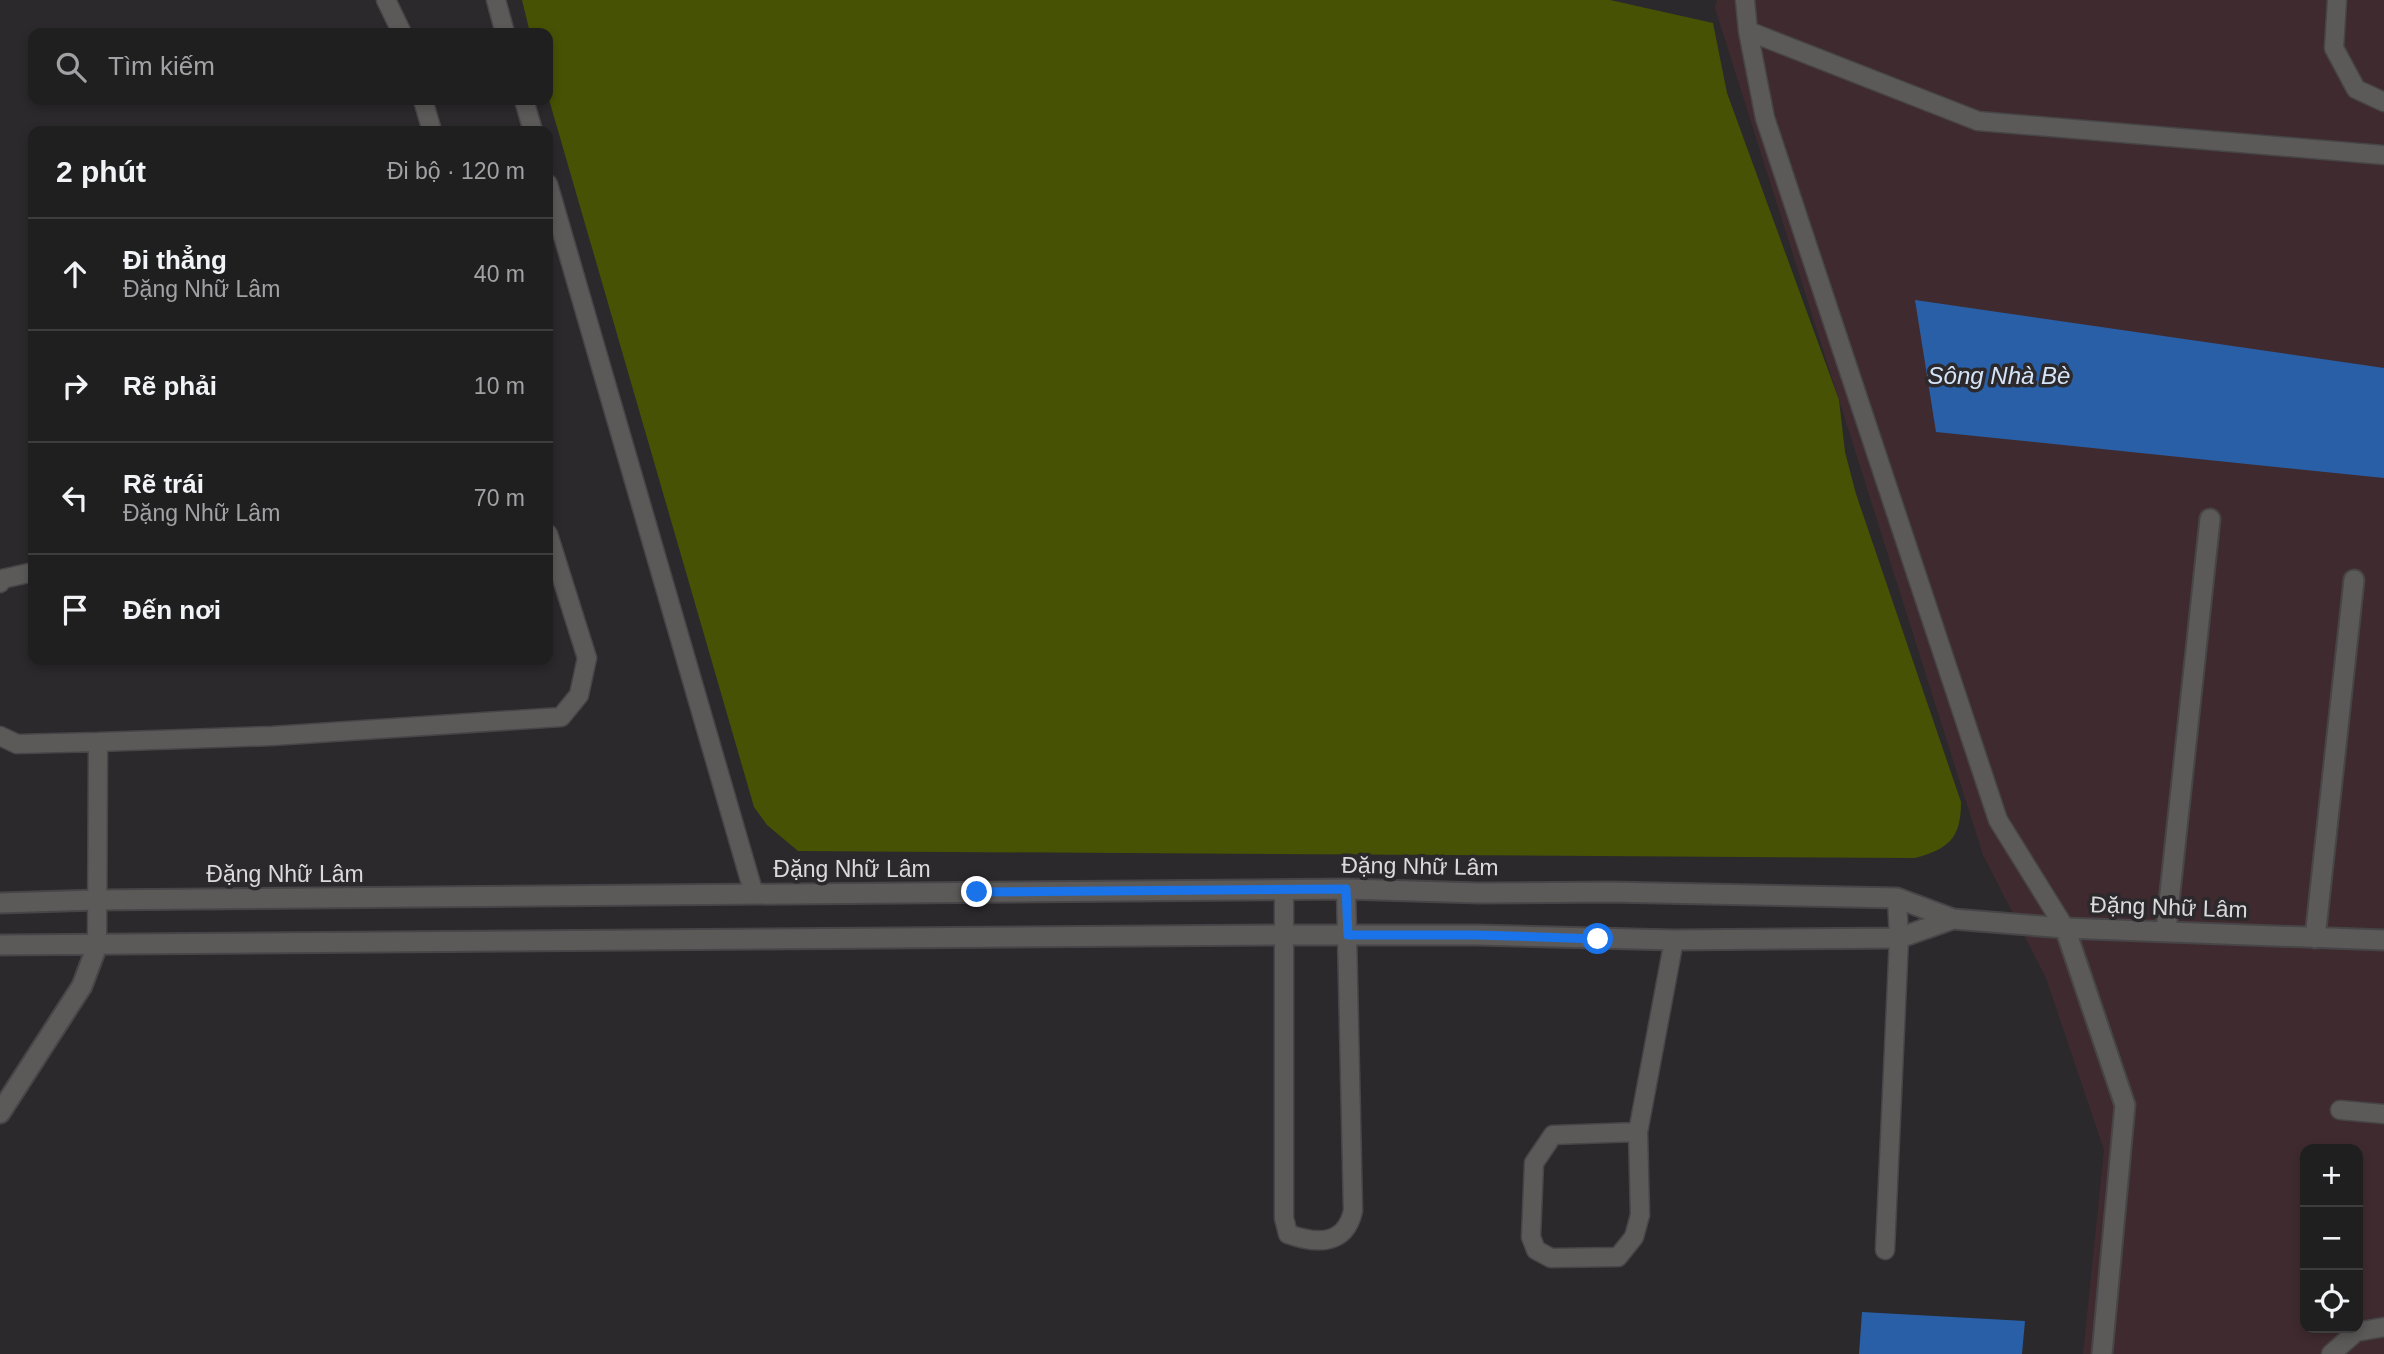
<!DOCTYPE html>
<html lang="vi">
<meta charset="utf-8">
<style>
:root{--surface:#201f20;--page:#2d2c2d;--text:#f1f3f6;--muted:#a2a2a5;--line:#3d3d3e}
body{margin:0;font-family:Helvetica,sans-serif;background:var(--page);color:var(--text)}
.controls{position:absolute;right:21px;bottom:21px;display:grid;overflow:hidden;border-radius:14px;box-shadow:0 4px 10px #0003}
.controls button{width:63px;height:63px;display:grid;place-items:center;padding:0;border:0;border-bottom:2px solid var(--line);background:var(--surface);color:var(--text);font:35px sans-serif}
.stop{position:absolute;width:21px;height:21px;margin:-16px;border:5px solid #1a73e8;border-radius:50%;background:#fff}
.stop.end{background:#1a73e8;border-color:#fff;box-shadow:0 2px 7px #0008}
.list{margin:0;padding:0;list-style:none}
h2{display:flex;justify-content:space-between;align-items:center;height:91px;margin:0;padding:0 28px;font-size:30px}
h2 small{font-size:23px;font-weight:400;color:var(--muted)}
.list li{display:grid;grid-template-columns:46px 1fr auto;gap:21px;align-items:center;box-sizing:border-box;height:112px;padding:0 28px;border-top:2px solid var(--line)}
.list b{display:block;font-size:26px;white-space:nowrap}
.list p{margin:0;font-size:23px;white-space:nowrap;color:var(--muted)}
.list em{font-size:23px;font-style:normal;color:var(--muted)}
.icon{flex:none;width:38px;height:38px;fill:none;stroke:currentColor;stroke-width:2;stroke-linecap:round;stroke-linejoin:round}
.map{position:relative;flex:none;width:2384px;height:1354px;overflow:hidden}
.search{position:absolute;background:var(--surface);box-shadow:0 4px 10px #0003;left:28px;top:28px;width:525px;height:77px;display:flex;align-items:center;gap:18px;box-sizing:border-box;padding:0 24px;border-radius:14px;color:var(--muted);font-size:26px}
.panel{position:absolute;background:var(--surface);box-shadow:0 4px 10px #0003;left:28px;top:126px;width:525px;height:539px;border-radius:14px}
.map>svg:first-child{display:block}
</style>
<div class="map">
<svg width="2384" height="1354" viewBox="0 0 2384 1354">
<rect width="100%" height="100%" fill="#2b292b"/>
<!-- industrial -->
<path fill="#3f2b2f" fill-rule="evenodd" d="M1717,0H2384V1354H2083L2104,1150L2046,978L1983,855L1715,8ZM2305,1149H2358V1328H2305Z"/>
<!-- green -->
<path fill="#485204" d="M522,0H1610L1713,23L1727,93L1839,400L1845,452L1856,494L1961,802C1961,838 1949,849 1915,858L798,851L767,825L754,807L548,96V33H530Z"/>
<!-- water -->
<path fill="#295fa7" d="M1915,300L2384,368V478L1936,432Z
M1862,1312L2025,1321L2022,1354H1859Z"/>
<g fill="none" stroke-linecap="round" stroke-linejoin="round">
<defs>
<path id="service" d="M386,0L402,33
M496,0L505,33
M1745,0L1748,31L1765,118L1998,820L2065,928
M2337,0L2334,48L2356,89L2384,102
M1748,31L1978,121L2384,155
M423,100L432,131
M524,100L533,131
M548,184L754,894
M0,583L2,579L33,572
M0,736L17,744L98,742
M1284,890V1218L1288,1234C1316,1244 1345,1246 1353,1211L1346,889
M97,946L98,742L272,736L561,717L579,695L587,658L548,534
M2340,1110L2384,1114
M1638,1132L1553,1135L1534,1163L1531,1237L1536,1250L1551,1258L1618,1257L1634,1237L1640,1215L1638,1132L1674,940
M1885,1250L1899,938L1897,898
M2331,1354L2356,1332L2384,1327"/>
<path id="minor" d="M0,903L96,900L1346,889L1479,893L1610,892L1897,898L1953,919L2065,928L2384,940
M2065,928L2125,1105L2102,1354
M2166,930L2210,519
M2315,938L2354,580
M0,945L1285,935H1477L1674,940L1899,938L1953,919
M0,1113L82,986L97,946"/>
</defs>
<!-- service casing -->
<use href="#service" stroke="#474547" stroke-width="21"/>
<!-- minor casing -->
<use href="#minor" stroke="#474547" stroke-width="23"/>
<!-- service -->
<use href="#service" stroke="#5b5a59" stroke-width="18"/>
<!-- minor -->
<use href="#minor" stroke="#5b5a59" stroke-width="19"/>
</g>
<g fill="none" stroke-linecap="round" stroke-linejoin="round">
<!-- route -->
<path stroke="#1a73e8" stroke-width="9" d="M977,892L1346,889L1348,935H1477L1598,939"/>
</g>
<g text-anchor="middle" stroke-width="7" stroke-linejoin="round" paint-order="stroke">
<!-- street labels -->
<g font-size="23" fill="#dbdadb" stroke="#2b292b">
<text transform="translate(1420 866) rotate(1)" y="8">Đặng Nhữ Lâm</text>
<text x="852" y="877">Đặng Nhữ Lâm</text>
<text x="285" y="882">Đặng Nhữ Lâm</text>
<text transform="translate(2169 907) rotate(2)" y="8">Đặng Nhữ Lâm</text>
</g>
<!-- water labels -->
<g font-size="24" font-style="italic" fill="#d5e4f8" stroke="#2b292b">
<text x="1999" y="384">Sông Nhà Bè</text>
</g>
</g>
</svg>
<div class="controls">
<button>+</button>
<button>−</button>
<button><svg class="icon" aria-label="locate" viewBox="0 0 24 24"><circle cx="12" cy="12" r="6"/><path d="M12 2v4M12 18v4M2 12h4M18 12h4"/></svg></button>
</div>
<div class="stop" style="left:1598px;top:939px"></div>
<div class="stop end" style="left:977px;top:892px"></div>
<div class="search"><svg class="icon" aria-label="search" viewBox="0 0 24 24"><circle cx="10" cy="10" r="6"/><path d="M15 15l6 6"/></svg>Tìm kiếm</div>
<section class="panel">
<h2>2 phút<small>Đi bộ · 120 m</small></h2>
<ul class="list">
<li><svg class="icon" aria-label="ahead" viewBox="0 0 24 24"><path d="M12 20V5M6 11l6-6 6 6"/></svg><div><b>Đi thẳng</b><p>Đặng Nhữ Lâm</p></div><em>40 m</em></li>
<li><svg class="icon" aria-label="right" viewBox="0 0 24 24"><path d="M7 20v-9h11M14 6l5 5-5 5"/></svg><div><b>Rẽ phải</b></div><em>10 m</em></li>
<li><svg class="icon" aria-label="left" viewBox="0 0 24 24"><path d="M17 20v-9H6M10 6l-5 5 5 5"/></svg><div><b>Rẽ trái</b><p>Đặng Nhữ Lâm</p></div><em>70 m</em></li>
<li><svg class="icon" aria-label="arrive" viewBox="0 0 24 24"><path d="M6 21V4h12l-3 4 3 4H6"/></svg><div><b>Đến nơi</b></div></li>
</ul>
</section>
</div>
